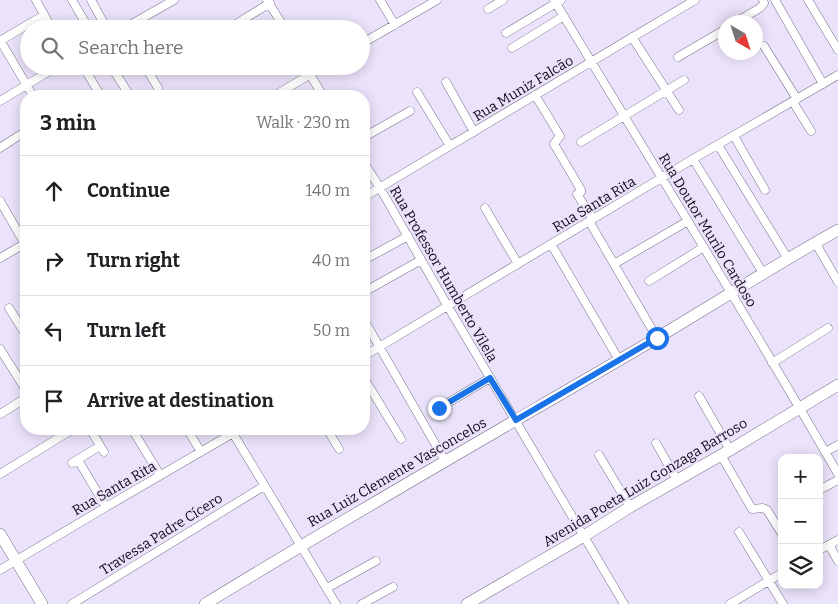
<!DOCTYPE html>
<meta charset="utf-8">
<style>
:root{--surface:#fff;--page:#f2f2f2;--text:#202124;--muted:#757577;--line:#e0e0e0}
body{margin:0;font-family:Bitter,serif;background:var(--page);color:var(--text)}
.controls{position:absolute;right:15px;bottom:15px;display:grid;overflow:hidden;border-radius:10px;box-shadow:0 2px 12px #0003}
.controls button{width:45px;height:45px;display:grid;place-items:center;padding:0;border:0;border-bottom:1px solid var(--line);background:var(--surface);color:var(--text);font:25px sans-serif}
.compass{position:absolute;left:718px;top:15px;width:45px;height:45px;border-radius:50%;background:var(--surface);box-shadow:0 2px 12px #0003;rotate:141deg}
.stop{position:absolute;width:15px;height:15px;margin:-11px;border:4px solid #1a73e8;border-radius:50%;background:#fff}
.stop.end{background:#1a73e8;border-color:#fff;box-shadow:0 1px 5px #0008}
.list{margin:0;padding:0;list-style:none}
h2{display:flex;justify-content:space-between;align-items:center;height:65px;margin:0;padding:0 20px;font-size:21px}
h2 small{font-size:16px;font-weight:400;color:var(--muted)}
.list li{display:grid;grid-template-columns:32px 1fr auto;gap:15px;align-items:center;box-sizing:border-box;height:70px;padding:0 20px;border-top:1px solid var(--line)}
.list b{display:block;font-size:19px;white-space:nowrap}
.list em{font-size:16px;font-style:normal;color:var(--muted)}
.icon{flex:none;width:28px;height:28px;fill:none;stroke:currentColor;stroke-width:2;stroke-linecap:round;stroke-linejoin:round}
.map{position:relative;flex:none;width:838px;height:604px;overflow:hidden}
.search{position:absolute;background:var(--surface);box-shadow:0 2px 12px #0003;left:20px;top:20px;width:350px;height:55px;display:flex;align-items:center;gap:12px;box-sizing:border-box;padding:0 18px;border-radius:28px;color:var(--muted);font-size:19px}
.panel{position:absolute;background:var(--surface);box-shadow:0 2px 12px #0003;left:20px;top:90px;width:350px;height:345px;border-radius:20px}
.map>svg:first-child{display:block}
</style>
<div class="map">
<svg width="838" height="604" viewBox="0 0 838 604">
<rect width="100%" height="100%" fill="#ebe3fb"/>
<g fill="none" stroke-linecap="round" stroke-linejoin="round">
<defs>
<path id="street" d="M36,0L52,29
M72,0L89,29
M91,0L107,29
M267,0L285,29
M380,0L395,25
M554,0C649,158 746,314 838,474
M775,0L823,84
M808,0L838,50
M488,9L503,0
M736,22L760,8L764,3L763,0
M123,29L174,0
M228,29L270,3
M506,33L561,0
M632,37L679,110
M0,40L33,96
M0,41L44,15
M361,44L437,0
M764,46L797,99
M512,48L564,16
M678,57L726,29
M83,66L99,93
M111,66L130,96
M145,66L158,88
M305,66L323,96
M446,82L474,132
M417,92L450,146
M535,95L560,136L554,144L581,190V192L577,194L593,219
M274,96L324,66
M0,101L58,66
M793,102L811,131
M734,136L765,190
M364,137L410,111
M581,142L684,80
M718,145L788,259
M0,148L26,131
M693,159L763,273
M364,163L380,188L447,305L624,604
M364,197L695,0
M0,201L25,244
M485,208L518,264
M589,221L657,338
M815,242L838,282
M551,244L619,360
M0,258L26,243
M364,260L408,236
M614,264L688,221
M649,281L704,247
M364,292L421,260
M9,308L26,335
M364,320L445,461
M0,349L26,390
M364,356L693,159L838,75
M772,363L828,328
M364,378L401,439
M699,396L730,450
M439,408L490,378
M0,414L26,398
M90,429L104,452
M132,429L160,475
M187,429L201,452
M327,429L339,449
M231,430L336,604
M656,443L677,480
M825,452L838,445
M599,455L630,507
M721,455L752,509L763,508L767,510L782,534
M78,460L106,507
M72,463L100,446
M0,474L73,429
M819,490L838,480
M739,532L783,604
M829,545L838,561
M819,550L838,540
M0,570L106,507L240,429
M327,588L376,561
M72,604L264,486
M362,604L393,587
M730,604L782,573"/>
<path id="secondary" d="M0,534L42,604
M205,604C342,520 482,440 621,359C694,317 764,271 838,230
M467,604L584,536L630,507L730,450L838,385"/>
</defs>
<!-- street casing -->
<use href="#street" stroke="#79708a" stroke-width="9"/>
<!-- secondary casing -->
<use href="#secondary" stroke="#79708a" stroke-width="12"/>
<!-- street -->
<use href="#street" stroke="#fff" stroke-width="8"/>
<!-- secondary -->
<use href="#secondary" stroke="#fff" stroke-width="11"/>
</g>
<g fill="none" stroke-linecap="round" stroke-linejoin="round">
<!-- route -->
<path stroke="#1a73e8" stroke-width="6" d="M439,408L490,378L516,420L657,338"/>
</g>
<g text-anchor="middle" stroke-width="4" stroke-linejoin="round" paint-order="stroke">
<!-- street labels -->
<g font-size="14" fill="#100c16" stroke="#ebe3fb">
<text transform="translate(523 88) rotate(-31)" y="5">Rua Muniz Falcão</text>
<text transform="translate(594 204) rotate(-31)" y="5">Rua Santa Rita</text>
<text transform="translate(708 230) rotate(59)" y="5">Rua Doutor Murilo Cardoso</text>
<text transform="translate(444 274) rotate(60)" y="5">Rua Professor Humberto Vilela</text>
<text transform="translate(397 472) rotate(-30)" y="5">Rua Luiz Clemente Vasconcelos</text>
<text transform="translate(645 482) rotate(-31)" y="5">Avenida Poeta Luiz Gonzaga Barroso</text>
<text transform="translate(114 488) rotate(-30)" y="5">Rua Santa Rita</text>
<text transform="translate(161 534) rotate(-32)" y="5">Travessa Padre Cícero</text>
</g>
</g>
</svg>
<div class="controls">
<button>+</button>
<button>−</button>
<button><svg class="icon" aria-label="layers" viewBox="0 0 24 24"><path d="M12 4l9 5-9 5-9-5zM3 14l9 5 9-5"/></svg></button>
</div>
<svg class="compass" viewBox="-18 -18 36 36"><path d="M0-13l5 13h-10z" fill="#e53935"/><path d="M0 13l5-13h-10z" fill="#757577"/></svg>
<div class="stop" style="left:657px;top:338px"></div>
<div class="stop end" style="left:439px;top:408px"></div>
<div class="search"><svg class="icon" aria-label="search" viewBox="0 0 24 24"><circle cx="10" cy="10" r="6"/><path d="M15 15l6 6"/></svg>Search here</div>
<section class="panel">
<h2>3 min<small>Walk · 230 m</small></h2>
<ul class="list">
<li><svg class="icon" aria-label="ahead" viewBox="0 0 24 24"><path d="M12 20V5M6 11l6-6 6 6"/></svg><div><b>Continue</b></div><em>140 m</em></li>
<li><svg class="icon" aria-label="right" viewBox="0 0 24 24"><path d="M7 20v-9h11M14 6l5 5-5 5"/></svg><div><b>Turn right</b></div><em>40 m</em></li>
<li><svg class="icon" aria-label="left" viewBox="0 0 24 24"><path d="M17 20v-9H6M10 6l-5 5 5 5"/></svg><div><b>Turn left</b></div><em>50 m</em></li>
<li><svg class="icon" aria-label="arrive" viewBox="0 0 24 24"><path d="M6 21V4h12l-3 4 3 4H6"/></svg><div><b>Arrive at destination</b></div></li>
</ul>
</section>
</div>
